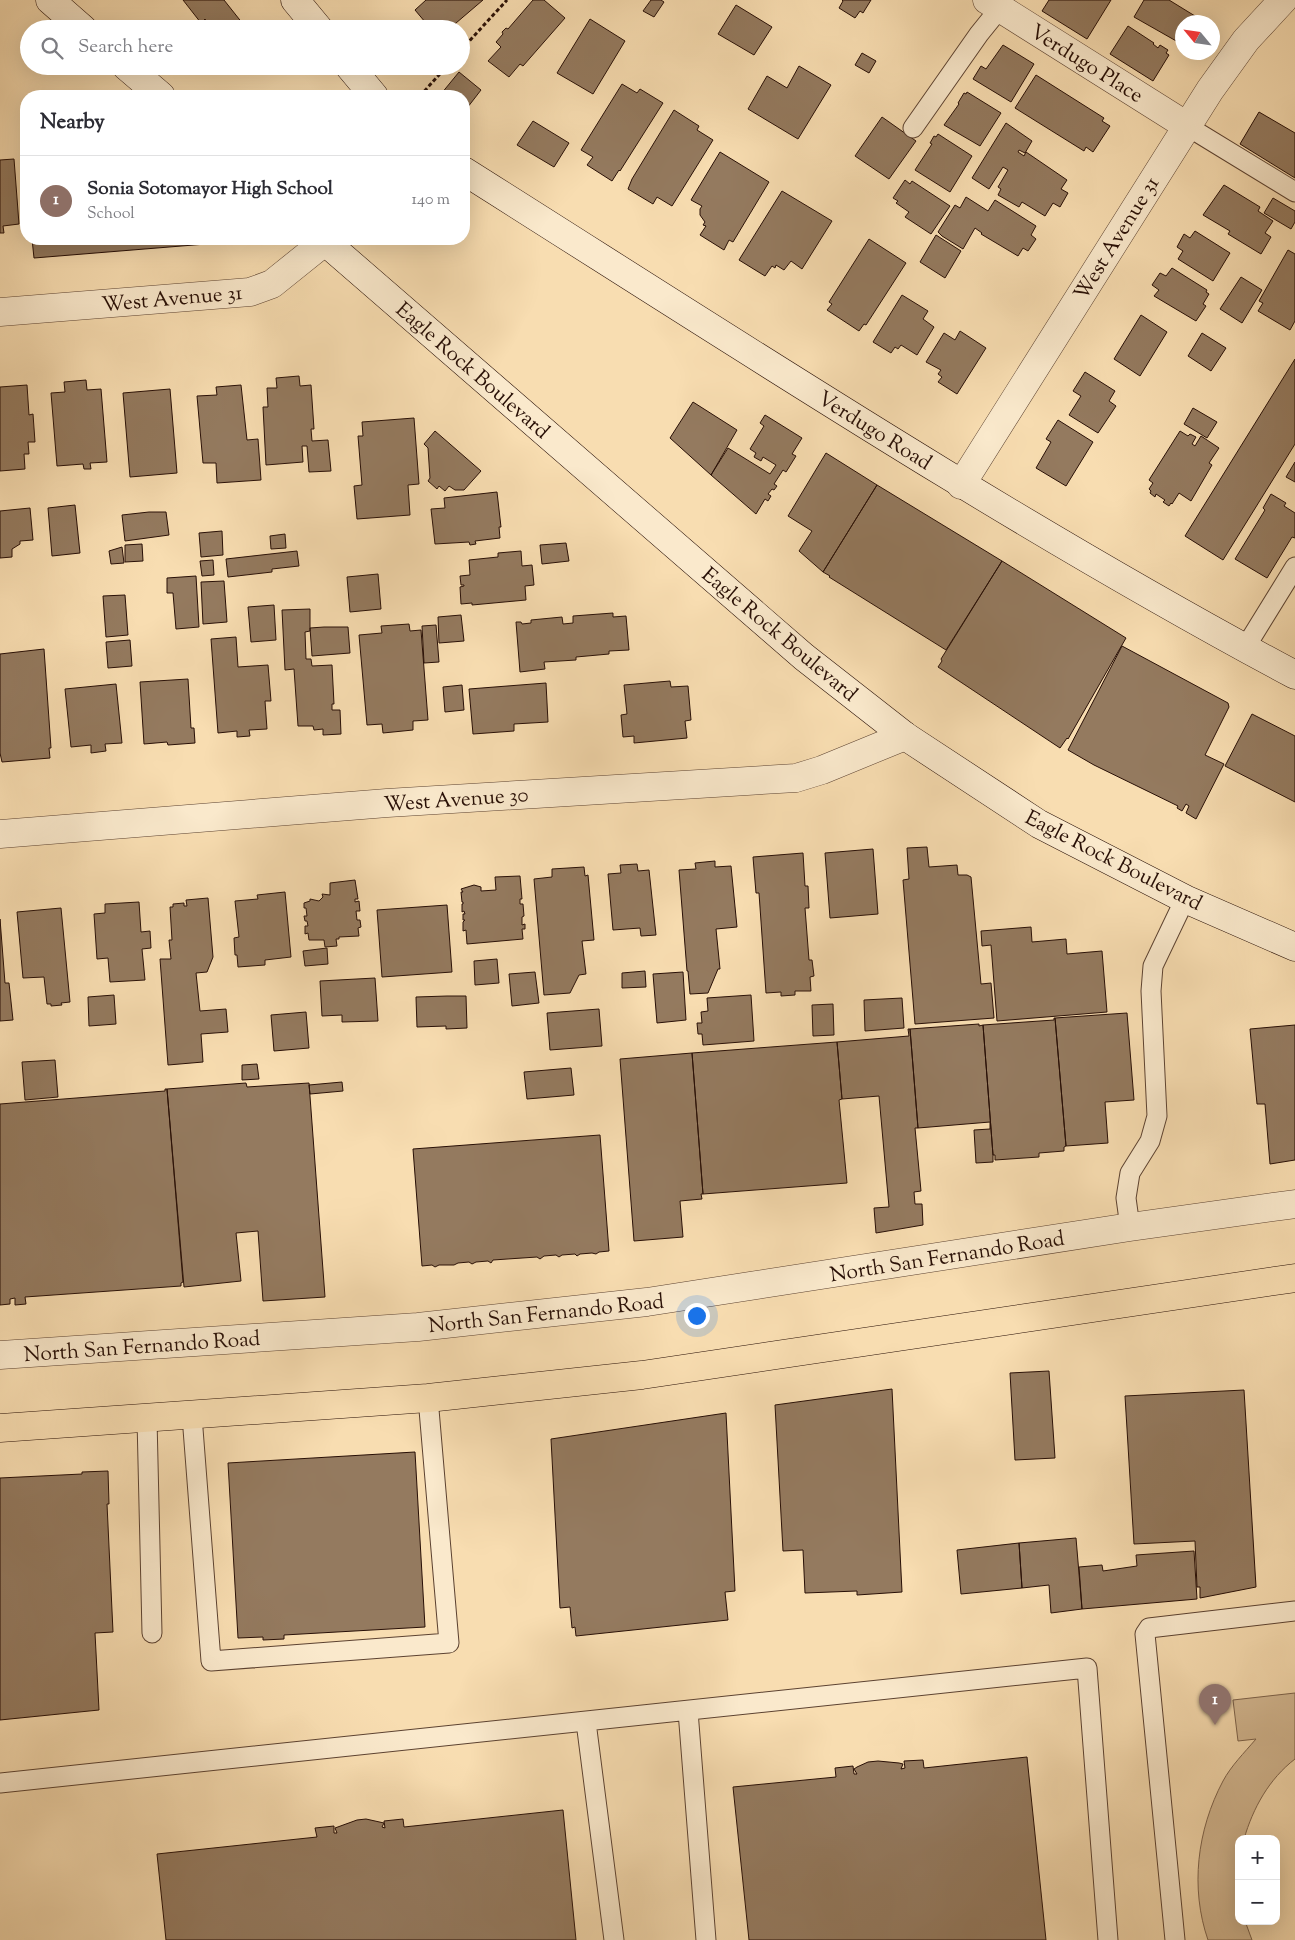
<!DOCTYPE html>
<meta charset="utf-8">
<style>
:root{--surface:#fff;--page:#f7f7f7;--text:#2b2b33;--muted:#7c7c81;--line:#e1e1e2;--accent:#ea580c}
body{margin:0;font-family:"Sorts Mill Goudy",serif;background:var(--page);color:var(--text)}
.controls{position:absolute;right:15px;bottom:15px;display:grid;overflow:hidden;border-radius:10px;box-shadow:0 5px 20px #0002}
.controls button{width:45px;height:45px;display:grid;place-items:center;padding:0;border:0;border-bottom:1px solid var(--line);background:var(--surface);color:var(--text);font:25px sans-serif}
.compass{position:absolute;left:1175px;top:15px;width:45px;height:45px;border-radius:50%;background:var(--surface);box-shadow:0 5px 20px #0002;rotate:299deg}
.you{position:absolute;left:696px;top:1315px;width:18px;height:18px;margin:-12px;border:4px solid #fff;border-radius:50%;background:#1a73e8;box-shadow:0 0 0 8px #1a73e833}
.badge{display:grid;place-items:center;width:32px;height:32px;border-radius:50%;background:var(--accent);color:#fff;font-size:16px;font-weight:700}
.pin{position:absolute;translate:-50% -41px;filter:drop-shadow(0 1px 2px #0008)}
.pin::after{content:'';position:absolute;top:26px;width:18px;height:15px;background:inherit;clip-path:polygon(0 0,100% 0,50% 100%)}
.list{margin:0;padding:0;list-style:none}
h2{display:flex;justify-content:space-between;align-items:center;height:65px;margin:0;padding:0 20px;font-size:21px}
h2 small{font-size:16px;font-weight:400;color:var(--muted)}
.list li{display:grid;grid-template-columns:32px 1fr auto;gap:15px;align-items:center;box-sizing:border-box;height:90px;padding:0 20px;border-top:1px solid var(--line)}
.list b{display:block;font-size:19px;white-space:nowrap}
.list p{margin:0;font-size:16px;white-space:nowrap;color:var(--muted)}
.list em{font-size:16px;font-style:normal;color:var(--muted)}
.icon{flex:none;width:28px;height:28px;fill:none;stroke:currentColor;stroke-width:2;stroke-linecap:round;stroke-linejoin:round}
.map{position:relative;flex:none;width:1295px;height:1940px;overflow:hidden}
.search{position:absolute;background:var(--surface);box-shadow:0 5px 20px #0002;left:20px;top:20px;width:450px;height:55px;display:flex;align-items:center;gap:12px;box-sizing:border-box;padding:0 18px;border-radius:28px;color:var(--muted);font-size:19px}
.panel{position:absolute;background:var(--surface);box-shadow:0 5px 20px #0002;left:20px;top:90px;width:450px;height:155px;border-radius:20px}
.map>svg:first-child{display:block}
</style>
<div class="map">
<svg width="1295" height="1940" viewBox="0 0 1295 1940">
<rect width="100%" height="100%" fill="#f8ddb1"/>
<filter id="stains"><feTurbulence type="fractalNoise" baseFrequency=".004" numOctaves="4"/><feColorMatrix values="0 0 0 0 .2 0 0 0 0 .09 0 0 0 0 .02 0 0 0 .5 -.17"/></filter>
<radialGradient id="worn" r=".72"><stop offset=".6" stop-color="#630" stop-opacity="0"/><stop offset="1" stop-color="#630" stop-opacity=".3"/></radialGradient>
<!-- green -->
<path fill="#d5ba94" stroke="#7e644d" d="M1295,1693V1759C1269,1779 1253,1808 1244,1839H1239V1921H1245L1252,1940H1208C1190,1888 1197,1830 1223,1781C1231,1766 1244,1753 1256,1739L1238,1741L1233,1700Z"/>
<!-- building -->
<path fill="#947a5f" stroke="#280f06" d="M183,0H224L247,29H213L205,19L201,23Z
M426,0H483L449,29H431L415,10Z
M533,0H544L565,18L523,66L520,64L509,77L488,61L501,47L496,42L503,34L502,32L506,28L508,29Z
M651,0H661L664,2L654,17L643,11Z
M842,0H871L863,13L860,11L855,18L839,8L843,1Z
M1049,0H1111L1087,39L1042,11Z
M1144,0H1169L1195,16L1191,22H1182V35L1178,42L1134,17Z
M736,5L772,27L754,55L718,34Z
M590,19L625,41L593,94L557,73Z
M1128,26L1154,43L1153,44L1158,48L1160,45L1168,50L1166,53L1169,55L1153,81L1110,54Z
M1003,45L1034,64L1011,102L973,79L981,66L986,69Z
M862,53L876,61L869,73L855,65Z
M799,66L831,85L798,139L748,109L767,76L787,88Z
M459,72L481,90L464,112V96H444L441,94Z
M1036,75L1104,118L1102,121L1110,126L1093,152L1086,147L1084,151L1015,108Z
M622,84L637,93L640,89L663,103L620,171L619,170L612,181L587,165L593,157L581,150Z
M967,92L1001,113L980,146L944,125L959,104L958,103L964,93L966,94Z
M674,110L699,126L697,130L713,140L672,206L657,197L653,204L628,189L632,179Z
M1259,112L1295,133V178L1240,144Z
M22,117H26V171Z
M882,117L916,141L889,179L855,156Z
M533,121L569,143L554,167L517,145Z
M1006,123L1032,141L1025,153L1019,150L1018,152L1024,156L1026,152L1067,180L1061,189L1068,193L1060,207L1053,203L1045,216L1022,202L1019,207L998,195L1001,189L998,187L1008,170L1003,167L989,189L972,178Z
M938,134L972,156L950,192L915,170L932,144L930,143L934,136L936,137Z
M720,152L769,182L733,242L729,240L724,250L700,235L706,226L703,225L705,222L700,215V209L702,206L691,200Z
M14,159L19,224L3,226L4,233H0V160Z
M905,180L910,184L912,181L950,206L931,234L905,217L909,212L896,203L898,201L893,198Z
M1224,185L1260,207L1258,211L1273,221L1265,233L1271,237L1261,254L1228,234L1230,231L1203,215Z
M782,191L832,221L802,269L791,261L784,270L776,265L775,268L772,266L765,276L739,260Z
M966,197L988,211L995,200L1036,226L1031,235L1036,239L1028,251L1023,248L1018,256L981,234L982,233L975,228L963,249L942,236L938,232L955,205L960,208Z
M1273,198L1295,211V222L1291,229L1264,213Z
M1195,231L1230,253L1213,281L1178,259L1183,251L1177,247L1184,234L1190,238Z
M936,235L961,251L945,278L920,262Z
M32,239H206V244L34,258Z
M869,239L906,263L866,325L864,324L859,331L827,310L832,304L829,302Z
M1288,250L1295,254V321L1290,330L1258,311L1263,303L1259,301Z
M1172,268L1207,290L1206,292L1209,294L1203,304L1206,306L1196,321L1154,296L1159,290L1152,285L1160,273L1166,276Z
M1241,277L1262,290L1242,323L1220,309Z
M902,295L928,311L923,319L934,327L917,355L901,345L898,349L895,347L891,353L873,342Z
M1141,315L1167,332L1140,376L1114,359Z
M960,331L986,348L957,394L938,382L942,377L938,374L941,370L926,362L944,333L955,340Z
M1202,333L1226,348L1211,371L1188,356Z
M1295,359V444L1223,560L1185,536Z
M1085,372L1115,391L1109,401L1116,406L1098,433L1069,415L1081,396L1073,391Z
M299,376L300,386L311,385L314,429H311L312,441L328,440L331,471L309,472L307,446H302L303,462L266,465L263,407H268L267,388H277L276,378Z
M86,380L87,390L101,389L107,462L90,463L91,469H84L83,464L57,466L51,393L65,392L64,382Z
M27,385L29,415L33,414L35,442H28L29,454H24L25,469L0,471V387Z
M241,385L247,440L258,439L261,480L217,483L216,463H203L197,396L217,395L216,387Z
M170,389L177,473L130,477L123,393Z
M693,402L737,430L711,475L670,438Z
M1193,408L1217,422L1207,438L1184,424Z
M765,415L802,438L792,454L796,456L786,472L783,470L774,484L777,486L774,490L772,489L768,494L771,496L768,501L765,499L756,514L711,475L728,448L770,474L776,465L763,457L761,461L754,457L756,453L750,449L764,426L760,423Z
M414,418L419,484L408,485L410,515L357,519L354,486L362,485L358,436H363L362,422Z
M1058,420L1093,442L1066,486L1036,468L1051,442L1046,439Z
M435,431L481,471L464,490H455L449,486L445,491L439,486L437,489L428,481L430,478L428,448L424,444Z
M1180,431L1188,436L1190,434L1196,437L1192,444L1195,446L1201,436L1219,448L1209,463L1212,465L1191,501L1179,493L1172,504L1171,503L1169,506L1163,502L1165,500L1156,494L1155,497L1150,493L1151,491L1149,489L1153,483L1149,480Z
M826,453L877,485L823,572L799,551L812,531L788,516Z
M1295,462V482L1286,477Z
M877,485L1002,561L946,650L829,577L830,576L823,572Z
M497,492L501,527H499L500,538L475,541L476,544L470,545L469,542L435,544L431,509L445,508L444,498Z
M1271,494L1286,503L1284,506L1295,513V538L1292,537L1267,578L1235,559L1265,510L1263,508Z
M75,505L80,553L52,556L48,508Z
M30,508L33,540L20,541V544L12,549V557L0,558V511Z
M149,512H166L169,535L125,541L122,515Z
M222,531L223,555L201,557L199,533Z
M285,534L286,548L271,549L270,536Z
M566,543L569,561L542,564L540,545Z
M142,544L143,561L125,562V545Z
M122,547L124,563L111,564L109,551Z
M297,551L299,566L272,569V572L228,577L226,559Z
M521,551L522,566L532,565L534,585L525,586L526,600L472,605V603L461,604L460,587L464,586V585H461L460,576L470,575L469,560L498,557V553Z
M213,560L214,575L202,576L200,561Z
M1002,561L1126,638L1068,739L1067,738L1060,748L938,667L942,661L941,659Z
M378,574L381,609L350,612L347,577Z
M196,576L199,627L176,629L173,593H167V578Z
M224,581L227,622L203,624L201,582Z
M125,595L128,635L106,637L103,596Z
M274,605L276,640L251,642L248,607Z
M310,609V631L305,632L306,659H311L312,666L332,665L334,704H332V710H340L341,734L323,735V729L314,730L313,726H298L294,669L285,670L282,610Z
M613,613V617L626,616L629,650L609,651V654L576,657V660L544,662L545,669L520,672L516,622H521L522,624L531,623V620L562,617L563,624L573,623V616Z
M461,615L464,641L439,643L438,617Z
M409,624L410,631L421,630L428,720L413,721V730L383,733L382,724L367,725L359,635L382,633L381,626Z
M436,625L439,662L424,663L422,626Z
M324,627H348L350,653L312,656L310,628Z
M236,637L238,667L268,665L271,701H265L267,729L249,730L250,736L237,737V731L218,733L211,639Z
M130,640L132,666L108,668L106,642Z
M1122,646L1228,703L1229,707L1205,755L1224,764L1196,819L1186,813L1189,806L1186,804L1182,811L1177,808L1178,806L1094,765L1068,750Z
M44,649L51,748H49L50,758L2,762L0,753V654Z
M188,679L191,728H194L195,743L168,745L167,742L144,744L140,682Z
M670,681L671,687L688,686L691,720L685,721L687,738L634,743V736L623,737L621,715L627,714L624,685Z
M546,683L548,722L514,724V731L473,734L469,689Z
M116,684L122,743L105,744L106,751L91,753V745L71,747L65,689Z
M462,685L464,710L445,712L443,687Z
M1252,714L1295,736V802L1225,766Z
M927,847L929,867L957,865L958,875H967L971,877L981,984L991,983L994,1018L915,1024L903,880L909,879L907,848Z
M873,849L878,914L830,918L825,853Z
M803,853L805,886H808L809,908H805L809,960H812L814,976L810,977L811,991H795V995L781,996V992L766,993L759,893H756L753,857Z
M715,861V867L731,866L737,927L716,929L720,969H718L708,993L690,994L688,971H687L679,870L696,869L695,863Z
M637,864L638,871L649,870L656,935L641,936L640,928L613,930L608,874L621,873L620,865Z
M584,867L585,876L588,875L594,940L582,941L586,974L579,975L570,993L544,995L534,879L552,877V869Z
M520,876L522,899H520V904H523L524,916L522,917V925L525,924V929H522L523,939L467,944L466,930L463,931V922L465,920H463V914H465L464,911L462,912V904H463V902H462L461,892H463L461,889L474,885L481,887V891L496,890L495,877Z
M355,880L358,899H355V902L359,901L360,911H356L357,920H360L361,927L358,928L359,936L339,937V939H336L337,946L325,947L324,940H309L308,933L305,934V926H308L307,921H305L304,916H307L306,908H304V903L310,901V899L319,901L323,897L322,894L330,895V883Z
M285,892L291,957L265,960V965L238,967L237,955H235L234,938L239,937L235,901L258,899L257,895Z
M208,898L213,957L207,972L196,973L200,1011L226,1009L228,1032L201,1034L203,1062L168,1065L160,959H171L169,940H172L170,907H173V904L184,903V906H187L186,900Z
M139,902L141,932L150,931L151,948L142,949L145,980L110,982L108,958L97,959L94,914L105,913V904Z
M447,905L452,972L382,977L377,910Z
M61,908L70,1002L61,1003L62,1005L51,1006V1004H47L44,977L23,978L17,912Z
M0,919L5,983H9L13,1020L0,1021Z
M1031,927L1032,942L1066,939L1067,954L1102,951L1107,1012L997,1021L991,945L982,946L981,931Z
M327,948L328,964L305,966L303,951Z
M497,959L499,983L475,985L474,961Z
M645,971L646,987L622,988V973Z
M535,972L539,1003L512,1006L509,974Z
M683,972L686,1020L657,1023L653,974Z
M375,978L378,1021L342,1022V1015L322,1016L320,981Z
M114,995L116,1024L89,1026L88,997Z
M751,995L754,1041L703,1045L702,1034H698L697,1023H702L701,1012L708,1011L707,998Z
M447,996H466L467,1028L446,1029V1026L417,1027L416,997Z
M902,998L904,1028L865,1031L864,1000Z
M833,1004L834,1035L813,1036L812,1005Z
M599,1009L602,1046L550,1050L547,1013Z
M306,1012L309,1048L274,1051L271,1015Z
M1127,1013L1134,1100L1105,1102L1108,1143L1066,1146L1055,1018Z
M1054,1018H1055L1066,1146L1064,1147V1151L1039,1153V1157L995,1160V1155H993L983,1025L1054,1020Z
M979,1024V1026L983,1025L993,1155V1162L976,1163L974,1130L990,1129V1122L918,1128L910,1029Z
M1295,1025V1160L1270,1164L1265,1104H1257L1250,1029Z
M908,1029H910L918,1128H915L921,1191L914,1192L915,1204H922L923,1225L876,1233L874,1208L889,1207L879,1096L842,1099L837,1042L909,1036Z
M837,1042L842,1099L839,1100L847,1183L703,1194L692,1053Z
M692,1053L703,1194H701L702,1199L680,1201L683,1237L634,1241L620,1059Z
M55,1060L58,1097L25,1100L22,1062Z
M257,1064L259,1079L242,1080V1065Z
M571,1068L574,1095L527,1099L524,1072Z
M342,1082L343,1091L310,1094L309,1085Z
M246,1083L247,1087L309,1083L325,1297L263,1301L258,1231L236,1233L241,1281L184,1287L167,1089Z
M165,1089H167L183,1282L181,1283V1286L25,1297L26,1304L15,1305V1298L10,1299V1304L0,1305V1104L165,1091Z
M600,1135L609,1251L599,1252L596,1254L592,1253L580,1254L577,1256L575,1254L562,1255L559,1257L556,1255L544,1256L540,1259L537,1257L493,1260L491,1263L488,1261L476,1262L472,1264L469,1262L458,1263L454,1265H439L435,1267L432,1265L422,1266L413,1149Z
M1049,1371L1055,1458L1015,1460L1010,1373Z
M892,1389L902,1592L857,1595V1591L805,1593L803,1550L783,1551L775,1405Z
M1244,1390L1256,1587L1200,1598V1587H1197L1195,1541L1134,1544L1125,1396Z
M726,1413L735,1591L725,1592L728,1620L576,1636L575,1627L572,1628L570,1607L560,1608L551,1439Z
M415,1452L425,1627L284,1635V1639L263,1640V1637L238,1638L228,1463Z
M108,1471L109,1504H107L113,1632L95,1633L99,1710L0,1720V1478L82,1474V1472Z
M1076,1538L1082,1609L1051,1613L1049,1585L1022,1588L1019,1543Z
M1019,1543L1022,1588L961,1594L957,1550Z
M1194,1551L1197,1599L1082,1609L1079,1567L1102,1565L1103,1571L1137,1566L1136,1555Z
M1027,1757L1046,1940H749L733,1787L836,1777L835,1768L853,1766L854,1774H857L854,1769L857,1767L868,1762L878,1761L899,1763L903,1764L901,1769L905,1768L904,1761L923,1760L924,1768Z
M563,1810L576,1940H166L157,1854L317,1837L315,1828L334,1826V1833H337L335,1828L357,1820L366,1819L384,1823L382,1827L385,1828L384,1821L403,1819L404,1827Z"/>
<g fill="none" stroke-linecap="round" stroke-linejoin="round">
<defs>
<path id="lane" d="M1187,126L1295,192
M913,128L979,34L1000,8
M1245,648L1295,567
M1130,1227L1126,1198L1130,1173L1150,1141L1157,1116L1151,991L1153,966L1185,899
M192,1416L211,1661L449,1643L428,1398
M147,1419L152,1633
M688,1711L706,1940
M586,1722L614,1940
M0,1783L1087,1668L1108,1940
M1175,1940L1145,1634L1149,1628L1295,1611"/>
<path id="street" d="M987,0L1187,126
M0,312L250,292L272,284L328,239
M961,485L1210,90L1246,40L1283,0
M0,834L387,803L796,778L822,770L905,736
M0,1355L418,1327L647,1302L1130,1227L1295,1204"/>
<path id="secondary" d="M50,0L83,29
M295,0L319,29
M126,66L161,96
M349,66L374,96
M464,171C738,344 1009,522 1295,675
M322,239L804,657L905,736L1039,824L1185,899L1295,947"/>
<path id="primary" d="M0,1428L428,1398L642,1375L1295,1278"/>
</defs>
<!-- lane casing -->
<use href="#lane" stroke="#5c4231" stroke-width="21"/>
<!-- street casing -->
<use href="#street" stroke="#5c4231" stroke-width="29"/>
<!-- secondary casing -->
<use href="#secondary" stroke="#280f06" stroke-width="29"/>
<!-- primary casing -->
<use href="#primary" stroke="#280f06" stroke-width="29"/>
<!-- path -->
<path stroke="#280f06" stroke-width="3" stroke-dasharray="4 2.5" stroke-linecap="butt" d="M461,50L507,0
M420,96L447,66"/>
<!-- lane -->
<use href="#lane" stroke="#fae9cc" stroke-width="19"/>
<!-- street -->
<use href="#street" stroke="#fae9cc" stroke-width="28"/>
<!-- secondary -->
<use href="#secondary" stroke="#fae9cc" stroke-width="28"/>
<!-- primary -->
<use href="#primary" stroke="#f8ddb1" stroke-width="28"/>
</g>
<g text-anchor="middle" stroke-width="4.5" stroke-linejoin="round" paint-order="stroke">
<!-- street labels -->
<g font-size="21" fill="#280f06" stroke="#fae9cc">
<text transform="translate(1087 63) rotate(32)" y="7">Verdugo Place</text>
<text transform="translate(1116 238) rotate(-58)" y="7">West Avenue 31</text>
<text transform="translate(172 298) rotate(-5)" y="7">West Avenue 31</text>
<text transform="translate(473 370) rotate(41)" y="7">Eagle Rock Boulevard</text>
<text transform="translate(875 430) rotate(32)" y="7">Verdugo Road</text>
<text transform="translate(780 634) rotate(40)" y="7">Eagle Rock Boulevard</text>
<text transform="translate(456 799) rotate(-4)" y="7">West Avenue 30</text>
<text transform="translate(1114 860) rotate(27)" y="7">Eagle Rock Boulevard</text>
<text transform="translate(947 1256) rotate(-9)" y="7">North San Fernando Road</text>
<text transform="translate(546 1313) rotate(-6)" y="7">North San Fernando Road</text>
<text transform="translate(142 1346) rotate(-4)" y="7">North San Fernando Road</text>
</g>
</g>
<rect width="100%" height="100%" filter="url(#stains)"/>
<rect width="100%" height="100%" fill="url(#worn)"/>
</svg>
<div class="controls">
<button>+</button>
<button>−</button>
</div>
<svg class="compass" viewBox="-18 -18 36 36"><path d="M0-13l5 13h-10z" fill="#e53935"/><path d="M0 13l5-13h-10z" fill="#7c7c81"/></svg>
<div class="you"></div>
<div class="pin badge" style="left:1215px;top:1725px;background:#8d6e63">1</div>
<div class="search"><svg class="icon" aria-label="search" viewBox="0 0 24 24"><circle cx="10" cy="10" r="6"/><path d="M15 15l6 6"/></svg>Search here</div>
<section class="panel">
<h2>Nearby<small></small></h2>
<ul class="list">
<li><span class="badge" style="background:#8d6e63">1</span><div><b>Sonia Sotomayor High School</b><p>School</p></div><em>140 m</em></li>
</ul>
</section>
</div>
